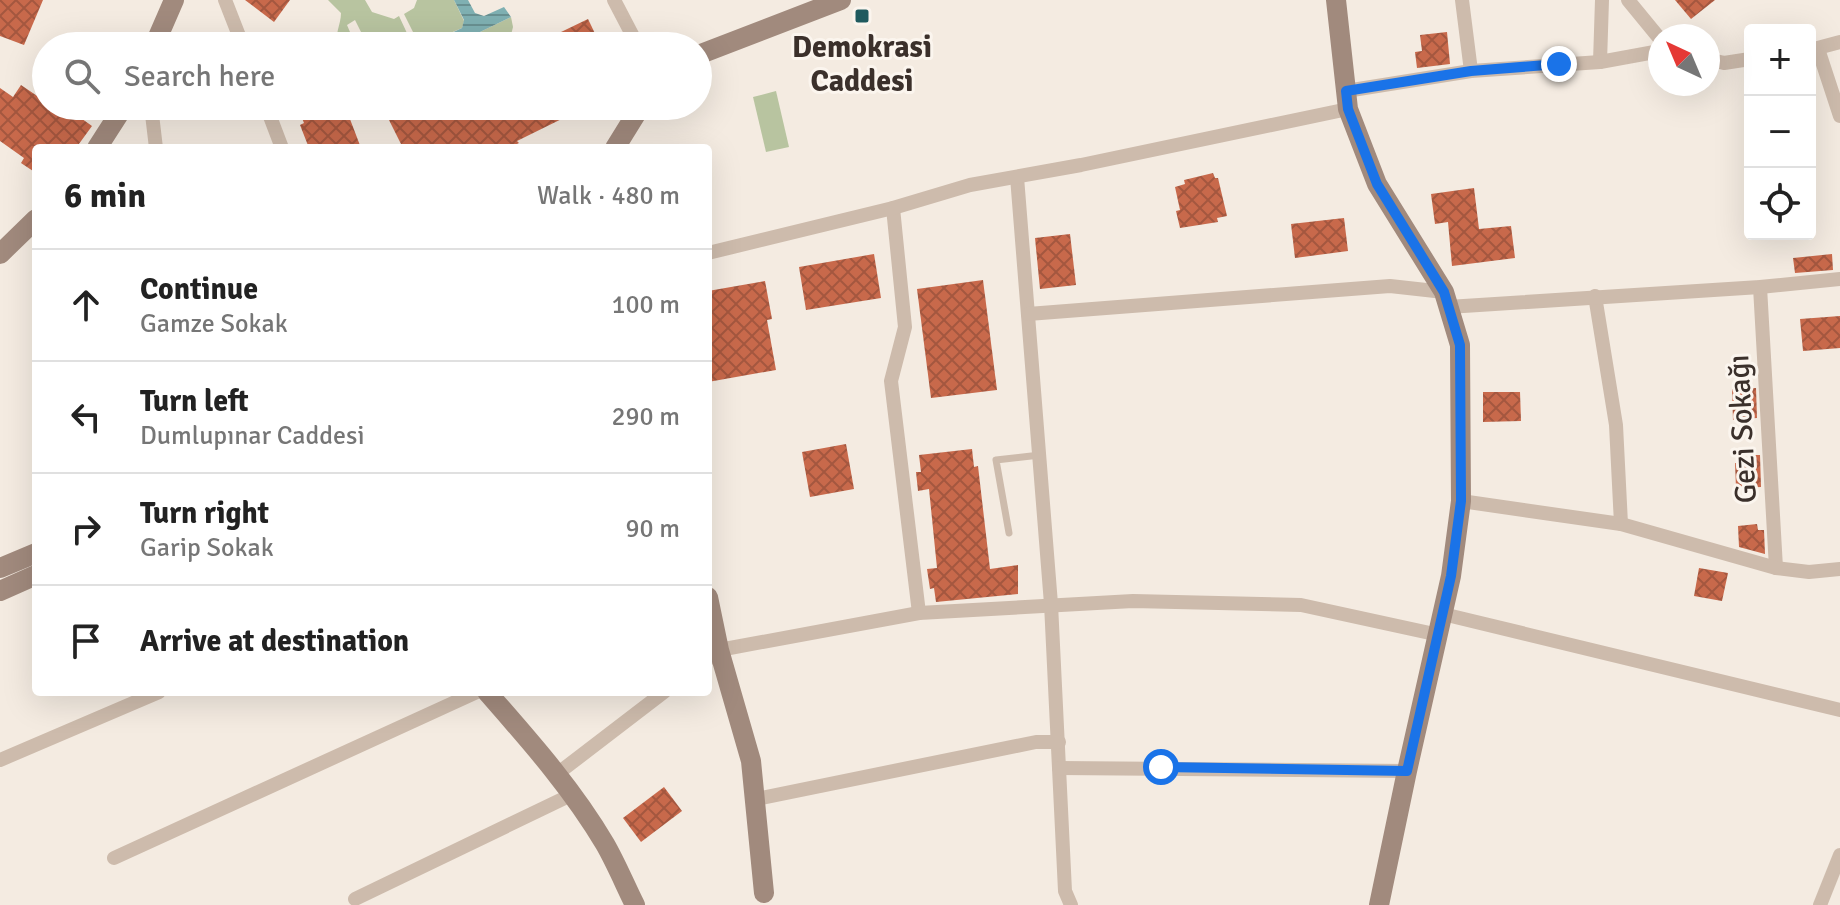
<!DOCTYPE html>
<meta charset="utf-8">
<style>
:root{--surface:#fff;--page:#f2f2f2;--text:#222;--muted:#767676;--line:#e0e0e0}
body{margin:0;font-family:Signika,sans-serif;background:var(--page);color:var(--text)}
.controls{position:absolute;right:24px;top:24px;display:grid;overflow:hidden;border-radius:8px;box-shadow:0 8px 32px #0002}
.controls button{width:72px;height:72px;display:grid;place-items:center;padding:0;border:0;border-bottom:2px solid var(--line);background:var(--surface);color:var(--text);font:40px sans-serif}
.compass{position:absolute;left:1648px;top:24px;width:72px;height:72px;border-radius:50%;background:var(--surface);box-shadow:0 8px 32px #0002;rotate:316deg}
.stop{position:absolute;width:24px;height:24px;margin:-18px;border:6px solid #1a73e8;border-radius:50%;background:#fff}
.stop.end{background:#1a73e8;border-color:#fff;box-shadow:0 2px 8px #0008}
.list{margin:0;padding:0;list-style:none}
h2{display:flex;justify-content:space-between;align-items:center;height:104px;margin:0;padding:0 32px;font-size:34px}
h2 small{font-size:26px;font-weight:400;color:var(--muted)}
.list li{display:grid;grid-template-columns:52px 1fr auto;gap:24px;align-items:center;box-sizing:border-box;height:112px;padding:0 32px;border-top:2px solid var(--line)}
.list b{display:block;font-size:30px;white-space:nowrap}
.list p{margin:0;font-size:26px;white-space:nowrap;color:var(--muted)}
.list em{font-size:26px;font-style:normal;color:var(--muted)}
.icon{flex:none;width:44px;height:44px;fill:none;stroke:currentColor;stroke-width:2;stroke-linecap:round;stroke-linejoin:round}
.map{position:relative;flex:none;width:1840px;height:905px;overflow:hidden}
.search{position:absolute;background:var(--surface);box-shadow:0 8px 32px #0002;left:32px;top:32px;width:680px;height:88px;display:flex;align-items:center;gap:20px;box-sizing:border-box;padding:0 28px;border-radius:44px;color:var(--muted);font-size:30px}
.panel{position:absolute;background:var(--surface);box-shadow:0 8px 32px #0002;left:32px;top:144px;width:680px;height:552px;border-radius:8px}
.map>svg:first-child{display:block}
.green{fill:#b8c4a0}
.water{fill:url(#water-rules)}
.building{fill:url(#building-cross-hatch)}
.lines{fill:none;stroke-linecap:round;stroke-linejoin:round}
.lane{stroke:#cdbbac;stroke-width:7}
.street{stroke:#cdbbac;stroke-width:14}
.secondary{stroke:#a18a7d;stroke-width:20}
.route{stroke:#1a73e8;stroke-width:10}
.poi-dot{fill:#1f5a5e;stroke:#fbf5ee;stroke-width:3}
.labels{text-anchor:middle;stroke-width:6;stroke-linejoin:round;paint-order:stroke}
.poi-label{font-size:30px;font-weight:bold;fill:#3b302b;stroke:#fbf5ee}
.street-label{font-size:30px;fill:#3b302b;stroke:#fbf5ee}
</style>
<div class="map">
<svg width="1840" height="905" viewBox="0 0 1840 905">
<defs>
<pattern id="water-rules" width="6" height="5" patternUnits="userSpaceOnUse" patternTransform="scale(2)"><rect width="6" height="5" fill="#7fb0b2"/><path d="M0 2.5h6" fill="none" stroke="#699091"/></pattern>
<pattern id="building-cross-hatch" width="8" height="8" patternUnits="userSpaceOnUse" patternTransform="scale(2)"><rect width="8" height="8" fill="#c8694b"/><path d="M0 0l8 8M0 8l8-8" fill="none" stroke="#a4573f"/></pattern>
</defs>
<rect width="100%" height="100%" fill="#f4ebe1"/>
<g class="green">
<path d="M328,0H365L372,12L394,19L399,16L413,46H368L355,20L347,25L356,46H338C334,34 341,25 341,13Z"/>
<polygon points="417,0 454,0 464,21 462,28 420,46 404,14 414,8"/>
<polygon points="511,17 513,27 510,39 496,46 451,46"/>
<polygon points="776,91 789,147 766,152 753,97"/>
</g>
<polygon class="water" points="454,0 468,0 475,13 484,16 504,7 511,17 451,46 424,46 462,28 464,20"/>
<g class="building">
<polygon points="0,0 43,0 24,45 0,36"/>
<polygon points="245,0 290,0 274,22"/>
<polygon points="1675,0 1715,0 1691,19"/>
<polygon points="588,19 601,46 532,46"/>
<polygon points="1447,32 1450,64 1417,68 1415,52 1422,51 1420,35"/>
<polygon points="21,85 46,102 46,106 64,106 92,126 76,148 36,148 36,173 21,163 24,158 0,141 0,88 13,97"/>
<polygon points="297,106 345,106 361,148 309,148 300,125 304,123"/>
<polygon points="419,106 588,106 517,141 519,143 509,148 403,148 389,120"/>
<polygon points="1213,173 1215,178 1218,178 1227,216 1217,218 1218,222 1180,228 1176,211 1180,210 1175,187 1185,184 1184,180"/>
<polygon points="1474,188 1479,229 1511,226 1515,258 1452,266 1448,222 1435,224 1431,194"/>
<polygon points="1344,218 1348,251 1295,258 1291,224"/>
<polygon points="1070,234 1076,285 1040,289 1035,238"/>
<polygon points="874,254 881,298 806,310 799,267"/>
<polygon points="1832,254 1833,270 1795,273 1793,258"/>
<polygon points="983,280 997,390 931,398 917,289"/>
<polygon points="765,281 772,319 767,320 776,370 708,382 708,291"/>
<polygon points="1840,316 1840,348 1803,351 1800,319"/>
<polygon points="1756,388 1757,418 1733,420 1732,389"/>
<polygon points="1483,392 1520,392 1521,421 1483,422"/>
<polygon points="846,444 854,489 810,497 802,452"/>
<polygon points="972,449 974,467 978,466 990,569 1018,565 1018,594 936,602 934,588 930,589 927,569 937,568 929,489 918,491 916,472 921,472 919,455"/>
<polygon points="1750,455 1760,455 1761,487 1736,488 1735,463 1750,463"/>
<polygon points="1757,524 1758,530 1764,530 1765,554 1739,547 1738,526"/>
<polygon points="1699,568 1728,573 1722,601 1694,596"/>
<polygon points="664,787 682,811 641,842 623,818"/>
</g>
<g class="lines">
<polyline class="lane" points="1009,533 996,460 1040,455"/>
<g class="street">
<polyline points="225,0 243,46"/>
<polyline points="614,0 638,46"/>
<polyline points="1462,0 1471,71"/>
<polyline points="1628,0 1660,39"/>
<polyline points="1818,49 1840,116"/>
<polyline points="1810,50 1840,42"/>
<polyline points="1708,59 1724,63 1750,59"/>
<polyline points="1600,62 1602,0"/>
<polyline points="1346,91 1471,71 1600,62 1660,51"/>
<polyline points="151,106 156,148"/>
<polyline points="266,106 282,148"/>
<polyline points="1017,177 1051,604 1065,891 1071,905"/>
<polyline points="893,208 905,327 891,381 919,613"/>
<polyline points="708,253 893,208 970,185 1081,165 1348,109"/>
<polyline points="1760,287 1776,568"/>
<polyline points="1595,296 1616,425 1621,524"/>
<polyline points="1448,307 1760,287 1840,279"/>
<polyline points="1028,314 1390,286 1444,292"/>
<polyline points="1461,501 1621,524 1776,568 1809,572 1840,569"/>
<polyline points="1443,614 1840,710"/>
<polyline points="708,659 719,650 919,613 1133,601 1301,605 1439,635"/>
<polyline points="0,760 159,692"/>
<polyline points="1059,768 1407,771"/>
<polyline points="557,774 664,692"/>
<polyline points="756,799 1036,742 1059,742"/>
<polyline points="114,858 477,692"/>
<polyline points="355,899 571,795"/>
<polyline points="1820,905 1840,855"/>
</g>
<g class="secondary">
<polyline points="1336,0 1348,109 1377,184 1444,292 1460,345 1461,501 1451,576 1407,771 1379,905"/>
<polyline points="154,46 174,0"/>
<polyline points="698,55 841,0"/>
<polyline points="97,148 124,106"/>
<polyline points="615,148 641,106"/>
<polyline points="0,254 36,219"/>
<polyline points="0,568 36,553"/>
<polyline points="0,591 36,575"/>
<polyline points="708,597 719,650 751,761 764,893"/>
<path d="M487,692C529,740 572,788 605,844C616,863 625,885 635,905"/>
</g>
</g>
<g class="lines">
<polyline class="route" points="1161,767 1407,771 1451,576 1461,501 1460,345 1444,292 1377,184 1348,109 1346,91 1471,71 1559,64"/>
</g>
<rect class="poi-dot" x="854" y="8" width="16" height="16" rx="4"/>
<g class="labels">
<g class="poi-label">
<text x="862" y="57">Demokrasi<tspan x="862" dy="34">Caddesi</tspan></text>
</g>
<g class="street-label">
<text transform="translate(1742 429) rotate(-93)" y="10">Gezi Sokağı</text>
</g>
</g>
</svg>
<div class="controls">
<button>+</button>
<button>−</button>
<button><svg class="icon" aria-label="locate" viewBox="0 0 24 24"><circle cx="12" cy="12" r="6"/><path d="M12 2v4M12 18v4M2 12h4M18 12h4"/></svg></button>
</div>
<svg class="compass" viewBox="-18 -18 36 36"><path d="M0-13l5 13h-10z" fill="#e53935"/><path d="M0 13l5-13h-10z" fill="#767676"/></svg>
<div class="stop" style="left:1161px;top:767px"></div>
<div class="stop end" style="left:1559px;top:64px"></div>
<div class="search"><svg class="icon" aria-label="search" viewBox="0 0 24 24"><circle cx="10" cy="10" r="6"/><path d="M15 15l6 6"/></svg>Search here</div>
<section class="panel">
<h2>6 min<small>Walk · 480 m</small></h2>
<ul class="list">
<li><svg class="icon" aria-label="ahead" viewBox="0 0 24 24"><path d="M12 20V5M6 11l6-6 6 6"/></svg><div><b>Continue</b><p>Gamze Sokak</p></div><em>100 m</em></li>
<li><svg class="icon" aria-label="left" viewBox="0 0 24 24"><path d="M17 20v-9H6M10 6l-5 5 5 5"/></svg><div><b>Turn left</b><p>Dumlupınar Caddesi</p></div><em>290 m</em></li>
<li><svg class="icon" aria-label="right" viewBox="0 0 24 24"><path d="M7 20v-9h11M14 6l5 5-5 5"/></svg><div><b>Turn right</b><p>Garip Sokak</p></div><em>90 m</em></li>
<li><svg class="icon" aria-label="arrive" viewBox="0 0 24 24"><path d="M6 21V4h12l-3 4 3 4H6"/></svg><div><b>Arrive at destination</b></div></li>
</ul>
</section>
</div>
